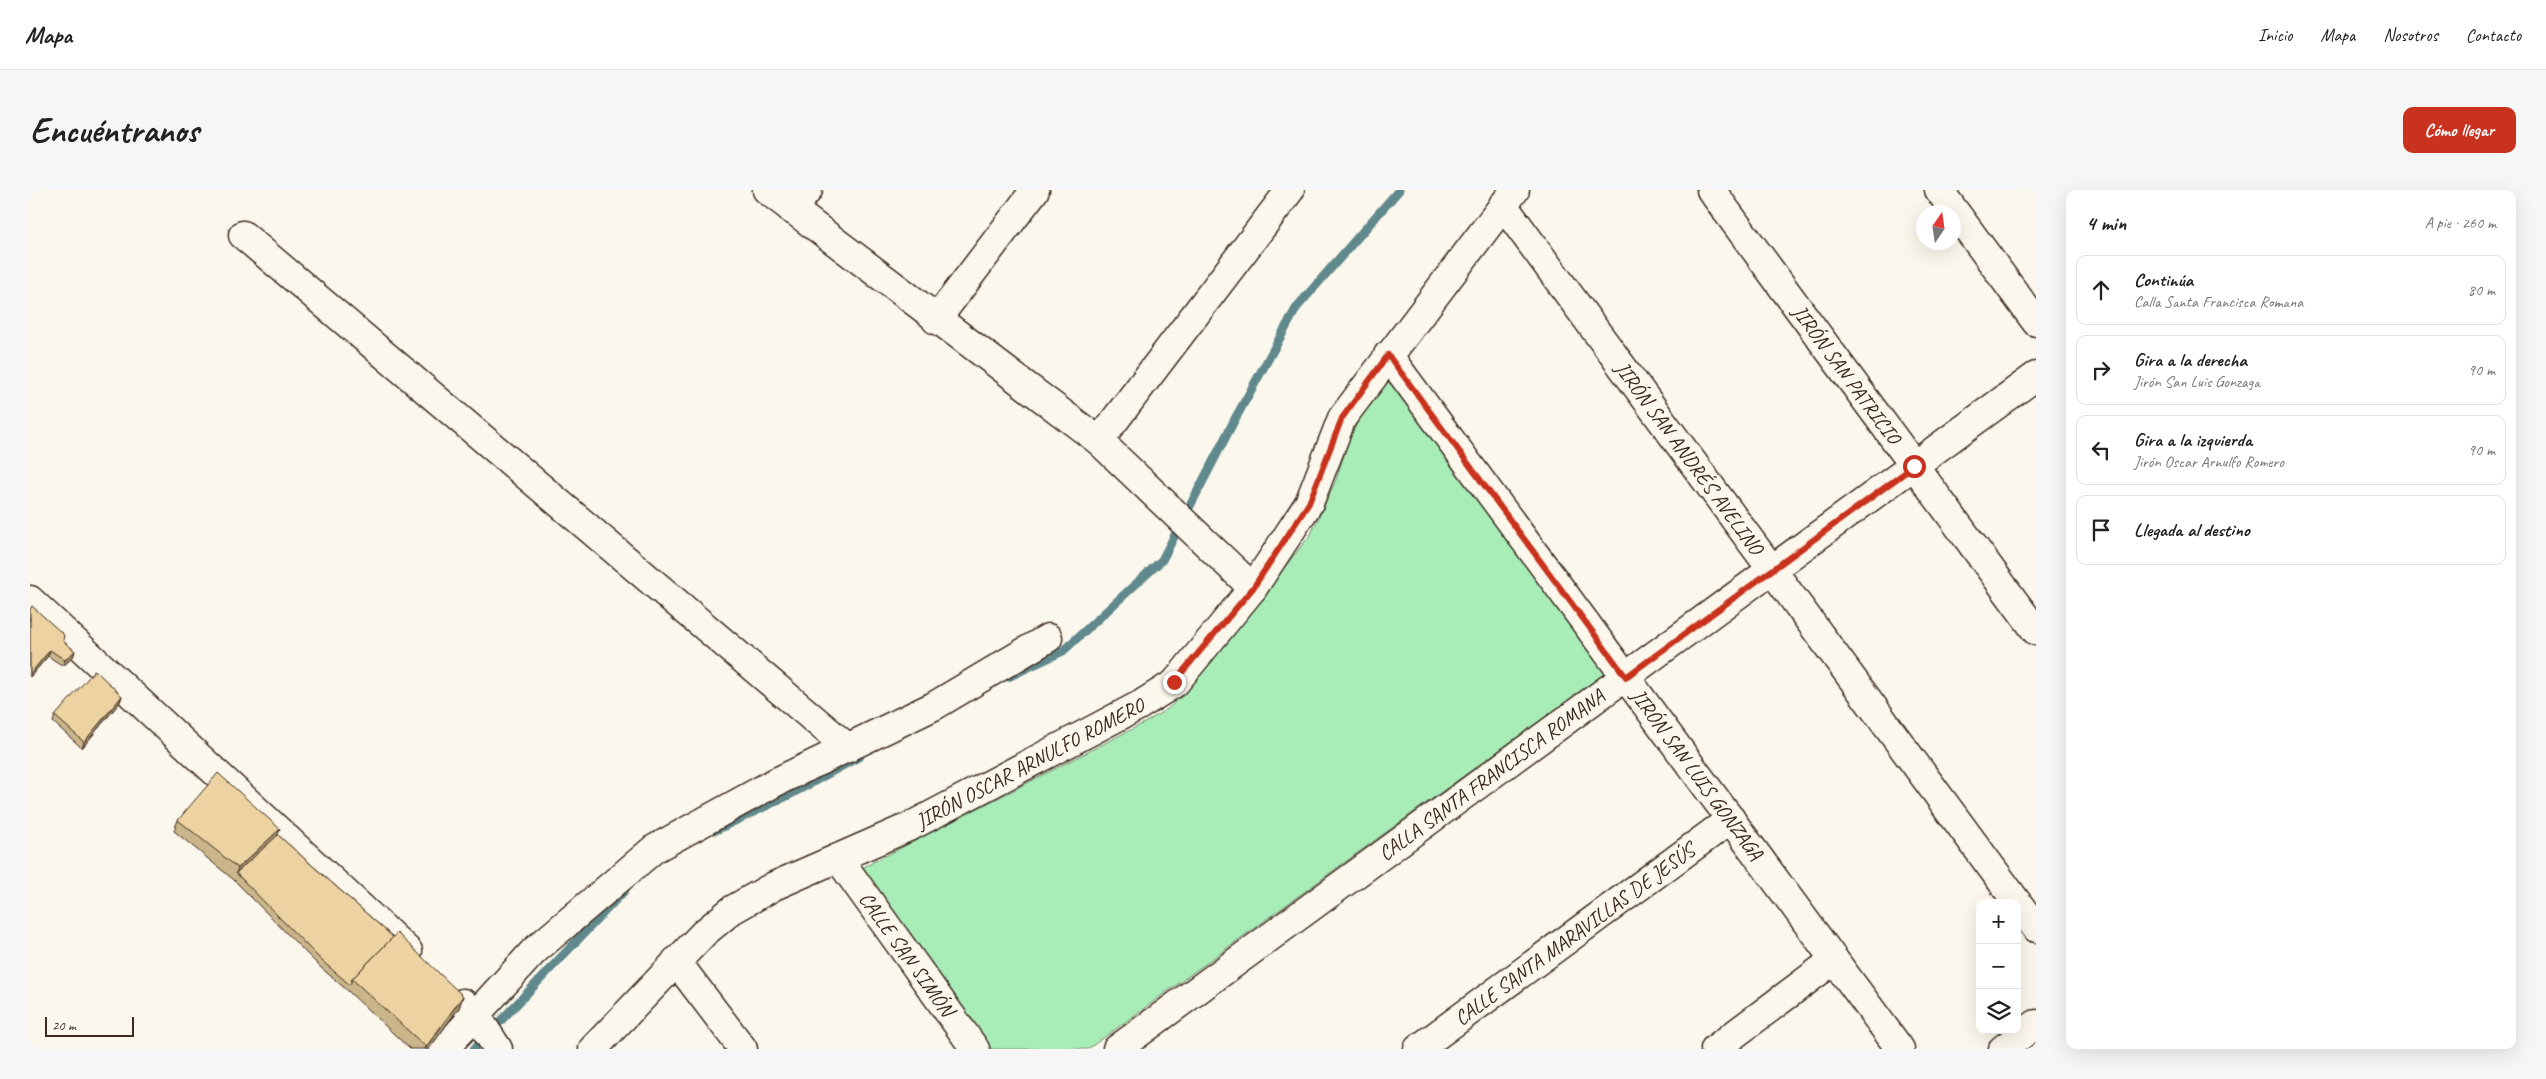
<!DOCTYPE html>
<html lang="es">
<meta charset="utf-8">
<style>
:root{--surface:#fff;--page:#f6f6f6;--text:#222;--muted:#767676;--line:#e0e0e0;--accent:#c8321e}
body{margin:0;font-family:Caveat,sans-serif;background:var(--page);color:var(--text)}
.controls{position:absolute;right:15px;bottom:15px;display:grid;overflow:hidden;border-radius:10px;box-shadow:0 5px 20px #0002}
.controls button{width:45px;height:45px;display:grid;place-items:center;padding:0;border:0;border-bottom:1px solid var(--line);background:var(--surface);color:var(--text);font:25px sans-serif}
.compass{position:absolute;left:1886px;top:15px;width:45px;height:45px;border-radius:50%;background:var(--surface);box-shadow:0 5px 20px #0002;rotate:13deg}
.scale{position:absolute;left:15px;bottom:12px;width:89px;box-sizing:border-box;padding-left:5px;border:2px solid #3b2a1e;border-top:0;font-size:14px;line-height:18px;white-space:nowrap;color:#3b2a1e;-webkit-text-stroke:4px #fbf7ec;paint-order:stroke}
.stop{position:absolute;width:15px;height:15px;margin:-11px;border:4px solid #c8321e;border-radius:50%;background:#fff}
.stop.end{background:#c8321e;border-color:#fff;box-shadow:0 1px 5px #0008}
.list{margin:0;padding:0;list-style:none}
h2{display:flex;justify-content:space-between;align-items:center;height:65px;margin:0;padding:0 20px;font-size:21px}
h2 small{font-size:16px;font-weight:400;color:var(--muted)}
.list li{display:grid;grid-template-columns:32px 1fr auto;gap:15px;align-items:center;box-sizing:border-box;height:70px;margin:0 10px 10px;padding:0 10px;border:1px solid var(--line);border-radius:10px}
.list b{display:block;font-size:19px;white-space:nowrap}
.list p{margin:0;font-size:16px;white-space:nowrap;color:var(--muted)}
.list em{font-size:16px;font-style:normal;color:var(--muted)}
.icon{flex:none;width:28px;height:28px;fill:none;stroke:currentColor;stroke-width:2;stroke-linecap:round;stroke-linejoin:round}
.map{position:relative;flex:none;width:2006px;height:859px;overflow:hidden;border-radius:10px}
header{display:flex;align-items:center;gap:30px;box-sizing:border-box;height:70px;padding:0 25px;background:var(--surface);border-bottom:1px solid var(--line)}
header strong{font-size:24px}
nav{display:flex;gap:28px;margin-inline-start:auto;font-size:18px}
.intro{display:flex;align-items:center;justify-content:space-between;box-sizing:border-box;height:120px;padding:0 30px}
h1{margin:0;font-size:35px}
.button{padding:12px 22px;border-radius:10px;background:var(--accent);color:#fff;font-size:18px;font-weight:700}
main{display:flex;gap:30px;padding:0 30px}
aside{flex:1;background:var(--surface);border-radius:10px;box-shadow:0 5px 20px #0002}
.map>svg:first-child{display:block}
.green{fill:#a8edb8;stroke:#728c6b}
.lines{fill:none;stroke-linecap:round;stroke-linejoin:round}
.stream{stroke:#61898d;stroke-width:9}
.minor-casing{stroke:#3b2a1e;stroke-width:31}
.minor{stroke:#fbf7ec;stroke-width:28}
.wall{fill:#cbb58a;stroke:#3b2a1e}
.shaded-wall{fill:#a59471;stroke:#3b2a1e}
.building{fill:#ecd3a1;stroke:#3b2a1e}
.route{stroke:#c8321e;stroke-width:6}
.labels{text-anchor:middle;stroke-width:5;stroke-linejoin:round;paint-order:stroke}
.street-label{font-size:21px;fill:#3b2a1e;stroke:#fbf7ec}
</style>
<header>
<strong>Mapa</strong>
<nav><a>Inicio</a><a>Mapa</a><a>Nosotros</a><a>Contacto</a></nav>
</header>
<div class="intro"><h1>Encuéntranos</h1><a class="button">Cómo llegar</a></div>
<main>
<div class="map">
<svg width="2006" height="859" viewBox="0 0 2006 859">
<rect width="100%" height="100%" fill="#fbf7ec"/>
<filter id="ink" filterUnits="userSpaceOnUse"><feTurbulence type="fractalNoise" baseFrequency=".02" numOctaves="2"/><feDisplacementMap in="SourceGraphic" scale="10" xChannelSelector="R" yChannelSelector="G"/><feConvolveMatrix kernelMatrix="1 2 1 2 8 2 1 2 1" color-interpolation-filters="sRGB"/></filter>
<g filter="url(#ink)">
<polygon class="green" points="1360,188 1578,481 1058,859 962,859 830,679 1116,532 1139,518 1161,495 1281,344 1306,290 1320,246 1334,221"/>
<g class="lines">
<g class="stream">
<polyline points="978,487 1033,461 1132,370 1205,229 1267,117 1369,0"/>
<polyline points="686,640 759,605 830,566"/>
<polyline points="444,859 595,700"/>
</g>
<defs>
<g id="minor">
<polyline points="737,0 1069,251 1223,398"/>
<path id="s1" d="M1681,0L2006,441"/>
<polyline points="1909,0 2006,132"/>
<path id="s2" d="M1473,15L2006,738"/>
<polyline points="762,20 778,0"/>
<polyline points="213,45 818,558"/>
<polyline points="906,130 1005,0"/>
<path id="s3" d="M1358,165L1870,859"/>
<polyline points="1069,251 1260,0"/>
<polyline points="0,410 378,761"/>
<path id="s4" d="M808,668L945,859"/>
<polyline points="646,771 713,859"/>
<polyline points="433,813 446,825 468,859"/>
<polyline points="414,859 504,761 624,659 744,593 904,516 1018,448"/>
<path id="s5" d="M563,859L674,743L702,720L744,696L881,636L1110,515L1145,493L1223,398L1279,313L1312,228L1485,0"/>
<path id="s6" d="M1087,859L2006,186"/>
<path id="s7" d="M1388,859L1701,629"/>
<polyline points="1685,859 1804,770"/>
<polyline points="1973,859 2006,834"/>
</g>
</defs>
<use href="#minor" class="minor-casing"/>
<use href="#minor" class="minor"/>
</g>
<g class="wall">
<polygon points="0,419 33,451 45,461 43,467 33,476 18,466 0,487"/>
<polygon points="92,506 90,512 52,558 23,532 25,526"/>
<polygon points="148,630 248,645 363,747 433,806 429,818 399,859 380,859 318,801 289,776 204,690 144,641"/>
</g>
<g class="shaded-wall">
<polygon points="20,460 18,466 0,487 0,484"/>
<polygon points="45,461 43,467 33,476 35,470"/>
<polygon points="92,506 90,512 52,558 54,552"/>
<polygon points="250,639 246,651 206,683 208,678"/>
<polygon points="433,806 429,818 399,859 395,859"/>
</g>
<g class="building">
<polygon points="2,416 34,445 33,451 45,461 35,470 20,460 0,484 0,419"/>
<polygon points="65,480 92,506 54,552 25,526"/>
<polygon points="188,583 250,639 208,678 148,630"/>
<polygon points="248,645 363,747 322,789 320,795 291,770 206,683"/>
<polygon points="367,743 433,806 396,857 322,789"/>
</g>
</g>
<g class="lines" filter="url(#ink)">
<polyline class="route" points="1144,492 1223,398 1279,313 1312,228 1358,165 1596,487 1884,276"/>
</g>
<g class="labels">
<g class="street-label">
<text dy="7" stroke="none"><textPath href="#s1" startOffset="229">JIRÓN SAN PATRICIO</textPath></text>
<text dy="7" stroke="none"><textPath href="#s2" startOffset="314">JIRÓN SAN ANDRÉS AVELINO</textPath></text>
<text dy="7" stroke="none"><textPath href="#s5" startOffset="529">JIRÓN OSCAR ARNULFO ROMERO</textPath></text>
<text dy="7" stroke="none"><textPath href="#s3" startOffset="521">JIRÓN SAN LUIS GONZAGA</textPath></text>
<text dy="7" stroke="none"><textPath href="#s6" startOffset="464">CALLA SANTA FRANCISCA ROMANA</textPath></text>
<text dy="7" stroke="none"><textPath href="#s7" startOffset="194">CALLE SANTA MARAVILLAS DE JESÚS</textPath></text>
<text dy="7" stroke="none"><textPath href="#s4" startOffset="118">CALLE SAN SIMÓN</textPath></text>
</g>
</g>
</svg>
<div class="controls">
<button>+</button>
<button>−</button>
<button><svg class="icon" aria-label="layers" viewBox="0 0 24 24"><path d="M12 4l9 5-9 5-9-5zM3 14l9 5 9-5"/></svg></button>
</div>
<svg class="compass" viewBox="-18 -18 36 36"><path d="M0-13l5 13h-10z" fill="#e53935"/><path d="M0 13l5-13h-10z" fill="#767676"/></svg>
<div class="scale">20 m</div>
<div class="stop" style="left:1884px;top:276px"></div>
<div class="stop end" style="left:1144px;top:492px"></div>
</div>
<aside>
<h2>4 min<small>A pie · 260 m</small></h2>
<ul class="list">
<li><svg class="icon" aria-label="ahead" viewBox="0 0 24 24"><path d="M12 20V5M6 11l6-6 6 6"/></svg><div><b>Continúa</b><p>Calla Santa Francisca Romana</p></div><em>80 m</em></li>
<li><svg class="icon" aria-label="right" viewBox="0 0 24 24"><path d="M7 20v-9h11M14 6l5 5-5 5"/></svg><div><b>Gira a la derecha</b><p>Jirón San Luis Gonzaga</p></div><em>90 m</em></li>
<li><svg class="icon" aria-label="left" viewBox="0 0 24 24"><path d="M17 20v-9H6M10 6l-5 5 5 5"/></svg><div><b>Gira a la izquierda</b><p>Jirón Oscar Arnulfo Romero</p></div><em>90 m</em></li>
<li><svg class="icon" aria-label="arrive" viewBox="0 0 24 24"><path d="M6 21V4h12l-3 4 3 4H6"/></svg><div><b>Llegada al destino</b></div></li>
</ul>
</aside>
</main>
